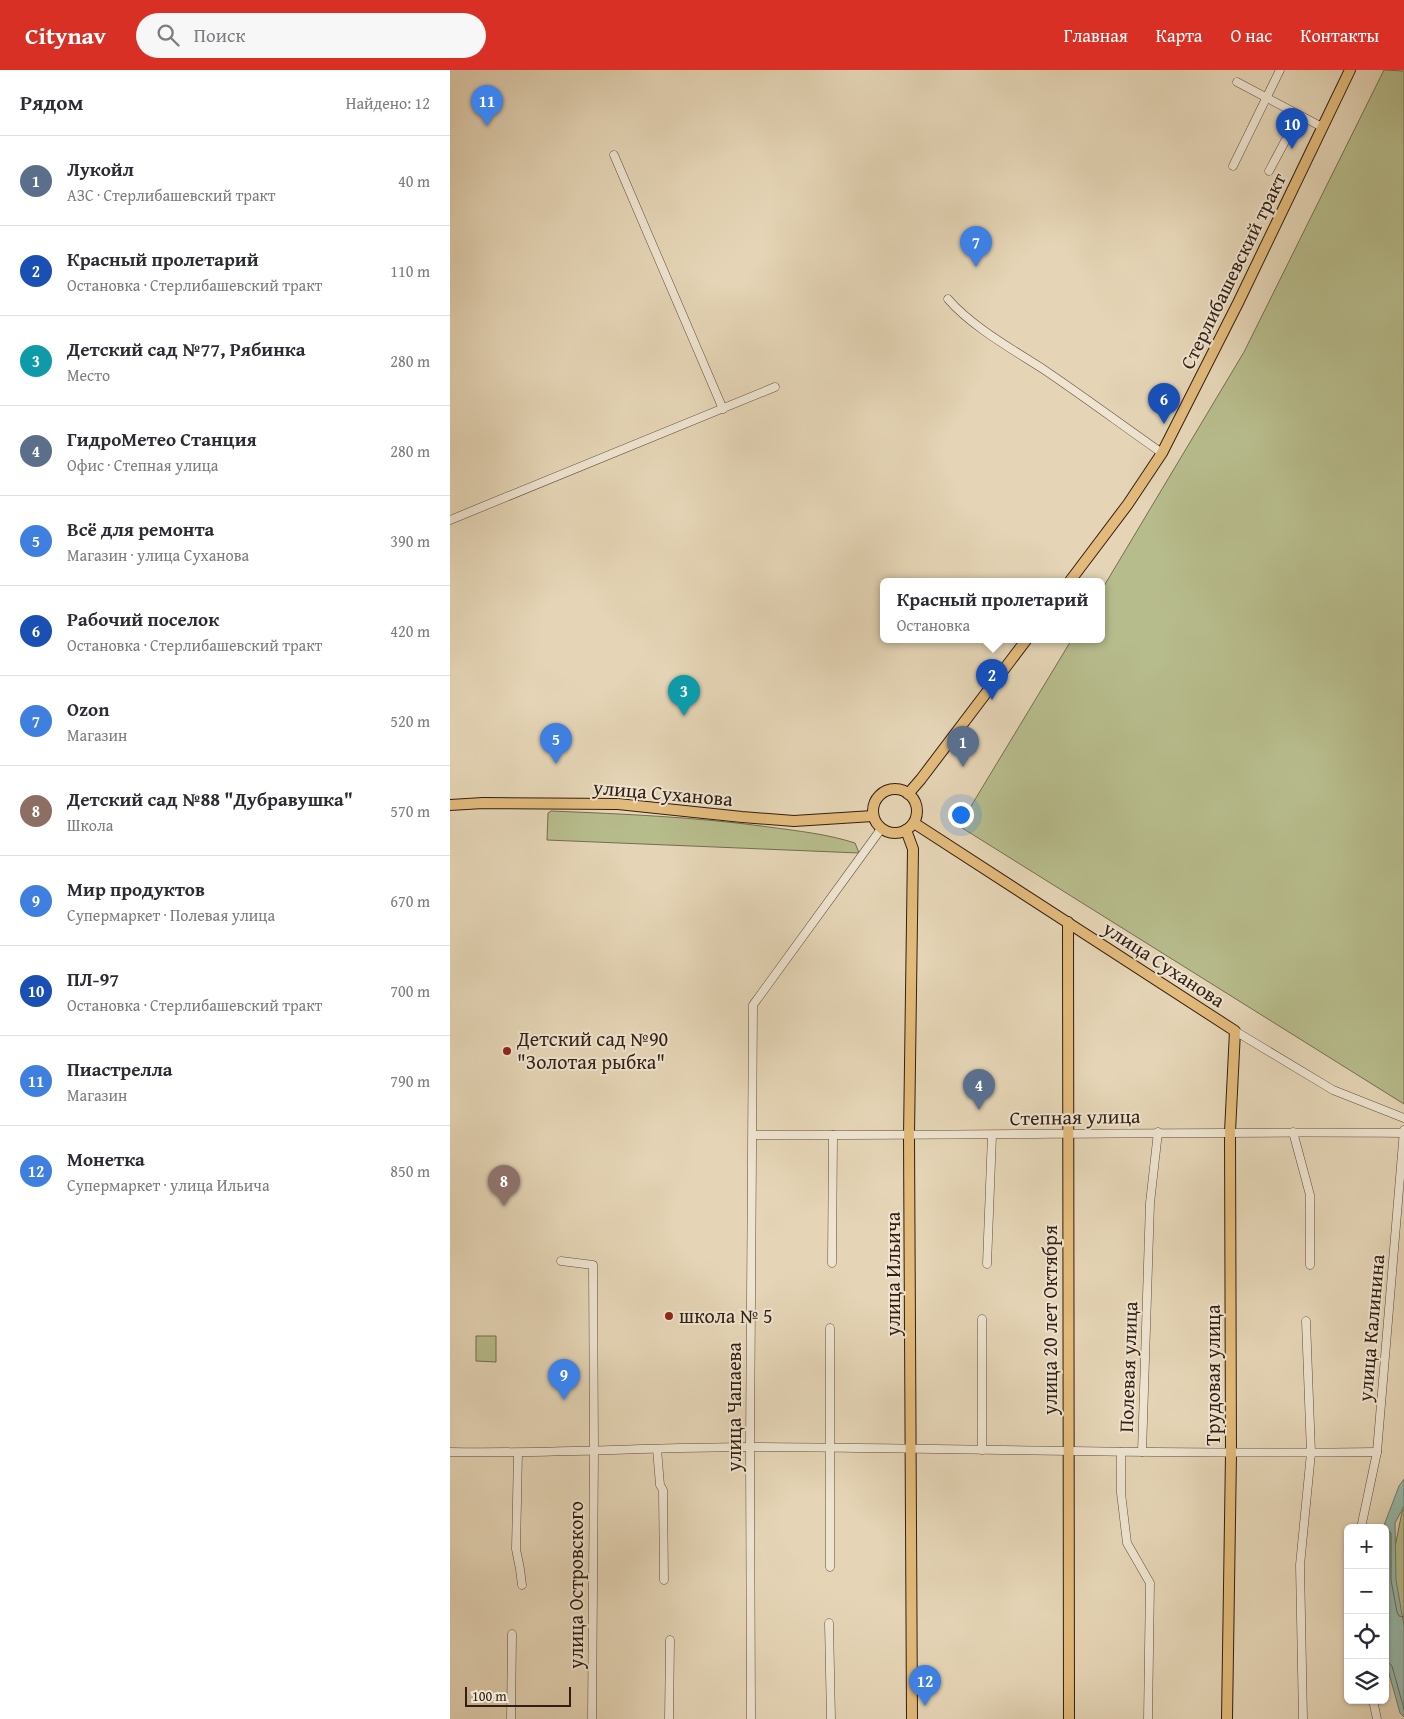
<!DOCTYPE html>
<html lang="ru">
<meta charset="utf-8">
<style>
:root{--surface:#fff;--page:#f7f7f7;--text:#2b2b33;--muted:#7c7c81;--line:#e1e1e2;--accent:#d93025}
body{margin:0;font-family:"Gentium Book Plus",serif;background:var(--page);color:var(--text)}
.controls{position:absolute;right:15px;bottom:15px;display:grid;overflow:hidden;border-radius:8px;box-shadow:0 1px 4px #0004}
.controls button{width:45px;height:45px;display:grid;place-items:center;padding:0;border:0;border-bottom:1px solid var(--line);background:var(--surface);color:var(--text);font:25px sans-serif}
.scale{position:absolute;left:15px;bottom:12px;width:106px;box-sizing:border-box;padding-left:5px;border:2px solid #321e12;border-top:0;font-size:14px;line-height:18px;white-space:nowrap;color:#321e12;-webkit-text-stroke:4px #eee4d0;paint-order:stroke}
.you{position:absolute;left:510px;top:744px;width:18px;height:18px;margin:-12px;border:4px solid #fff;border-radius:50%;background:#1a73e8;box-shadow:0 0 0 8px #1a73e833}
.badge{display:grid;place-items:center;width:32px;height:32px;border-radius:50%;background:var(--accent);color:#fff;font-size:16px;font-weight:700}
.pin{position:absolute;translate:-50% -41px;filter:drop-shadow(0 1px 2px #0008)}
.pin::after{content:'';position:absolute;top:26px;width:18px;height:15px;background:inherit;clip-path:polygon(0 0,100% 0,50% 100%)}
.popup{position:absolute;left:430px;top:508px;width:225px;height:65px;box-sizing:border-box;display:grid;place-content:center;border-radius:8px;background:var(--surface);filter:drop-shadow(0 1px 4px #0005);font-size:16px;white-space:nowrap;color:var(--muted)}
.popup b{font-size:19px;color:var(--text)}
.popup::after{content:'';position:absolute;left:50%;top:100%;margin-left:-10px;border:10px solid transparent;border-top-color:var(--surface)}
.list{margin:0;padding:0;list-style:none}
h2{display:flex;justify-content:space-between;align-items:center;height:65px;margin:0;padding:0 20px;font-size:21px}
h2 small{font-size:16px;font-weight:400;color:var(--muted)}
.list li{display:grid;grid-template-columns:32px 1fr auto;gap:15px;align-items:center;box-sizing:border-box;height:90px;padding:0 20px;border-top:1px solid var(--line)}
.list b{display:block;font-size:19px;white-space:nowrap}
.list p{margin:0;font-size:16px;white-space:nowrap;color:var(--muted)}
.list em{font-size:16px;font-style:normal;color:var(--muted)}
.icon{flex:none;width:28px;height:28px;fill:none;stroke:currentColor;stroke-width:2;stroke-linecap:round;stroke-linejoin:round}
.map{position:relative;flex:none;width:954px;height:1649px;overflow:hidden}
header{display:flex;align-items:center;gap:30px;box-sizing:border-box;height:70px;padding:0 25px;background:var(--accent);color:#fff}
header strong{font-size:24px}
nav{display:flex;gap:28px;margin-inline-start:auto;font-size:18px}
.search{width:350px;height:45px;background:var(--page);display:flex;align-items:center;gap:12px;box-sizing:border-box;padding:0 18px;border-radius:28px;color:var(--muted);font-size:19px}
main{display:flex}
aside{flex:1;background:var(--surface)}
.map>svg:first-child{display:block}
.green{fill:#b7bc8c;stroke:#746d4f}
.water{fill:#96b9ab;stroke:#6e7b6e}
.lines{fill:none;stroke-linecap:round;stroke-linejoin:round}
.shore{stroke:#646c5e;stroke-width:1}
.minor-casing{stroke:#5f4c3b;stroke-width:9}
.major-casing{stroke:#321e12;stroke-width:12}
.minor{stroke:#eee4d0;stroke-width:8}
.major{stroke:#e2ba7b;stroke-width:10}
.poi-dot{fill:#8f2418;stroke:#eee4d0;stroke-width:2}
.labels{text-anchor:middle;stroke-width:4;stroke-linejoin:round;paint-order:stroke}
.street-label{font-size:20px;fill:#321e12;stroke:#eee4d0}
.poi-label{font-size:20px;fill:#321e12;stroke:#eee4d0;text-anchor:start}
</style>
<header>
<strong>Citynav</strong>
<div class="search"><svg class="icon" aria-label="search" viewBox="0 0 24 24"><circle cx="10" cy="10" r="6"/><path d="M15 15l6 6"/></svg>Поиск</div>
<nav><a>Главная</a><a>Карта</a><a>О нас</a><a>Контакты</a></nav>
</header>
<main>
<aside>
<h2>Рядом<small>Найдено: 12</small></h2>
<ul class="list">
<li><span class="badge" style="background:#5c6f8a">1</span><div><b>Лукойл</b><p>АЗС · Стерлибашевский тракт</p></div><em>40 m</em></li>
<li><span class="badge" style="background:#1a4fb4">2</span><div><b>Красный пролетарий</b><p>Остановка · Стерлибашевский тракт</p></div><em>110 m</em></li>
<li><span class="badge" style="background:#0f9aa8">3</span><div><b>Детский сад №77, Рябинка</b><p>Место</p></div><em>280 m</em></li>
<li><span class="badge" style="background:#5c6f8a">4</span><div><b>ГидроМетео Станция</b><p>Офис · Степная улица</p></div><em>280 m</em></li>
<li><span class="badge" style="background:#3f7fe0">5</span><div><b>Всё для ремонта</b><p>Магазин · улица Суханова</p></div><em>390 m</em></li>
<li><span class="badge" style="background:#1a4fb4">6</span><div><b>Рабочий поселок</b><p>Остановка · Стерлибашевский тракт</p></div><em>420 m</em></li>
<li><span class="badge" style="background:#3f7fe0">7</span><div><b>Ozon</b><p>Магазин</p></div><em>520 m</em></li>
<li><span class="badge" style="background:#8d6e63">8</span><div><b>Детский сад №88 &quot;Дубравушка&quot;</b><p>Школа</p></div><em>570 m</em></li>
<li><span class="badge" style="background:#3f7fe0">9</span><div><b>Мир продуктов</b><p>Супермаркет · Полевая улица</p></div><em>670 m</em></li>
<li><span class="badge" style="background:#1a4fb4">10</span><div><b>ПЛ-97</b><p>Остановка · Стерлибашевский тракт</p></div><em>700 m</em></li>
<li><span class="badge" style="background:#3f7fe0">11</span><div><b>Пиастрелла</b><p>Магазин</p></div><em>790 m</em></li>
<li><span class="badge" style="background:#3f7fe0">12</span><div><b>Монетка</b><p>Супермаркет · улица Ильича</p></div><em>850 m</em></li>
</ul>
</aside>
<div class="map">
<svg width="954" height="1649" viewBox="0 0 954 1649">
<rect width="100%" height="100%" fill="#e5d5b6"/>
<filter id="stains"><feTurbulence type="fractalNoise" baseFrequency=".004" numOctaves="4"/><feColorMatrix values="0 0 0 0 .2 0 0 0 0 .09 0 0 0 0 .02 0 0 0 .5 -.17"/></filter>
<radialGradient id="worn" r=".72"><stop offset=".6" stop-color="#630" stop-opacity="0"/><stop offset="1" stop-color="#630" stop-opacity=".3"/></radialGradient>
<g class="green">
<polygon points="934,0 954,1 954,1034 509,756 622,569 651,569 651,521 794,282"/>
<path d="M101,741C174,744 246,747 319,757C348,761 377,764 405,773L409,783L97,770L98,743Z"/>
<polygon points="26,1266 46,1266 46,1292 26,1291"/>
<polygon points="954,1432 954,1579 939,1507"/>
</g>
<polygon class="water" points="954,1409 954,1436 945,1453 946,1510 954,1556 954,1647 950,1643 935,1589 935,1458 933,1458 949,1416"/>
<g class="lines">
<g class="shore">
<polyline points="935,1462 938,1461 941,1463 941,1510 947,1542 949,1546 954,1547"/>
<polyline points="935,1592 939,1593 942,1596 954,1639"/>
</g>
<defs>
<g id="minor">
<polyline points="787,12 872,57"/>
<polyline points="164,85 273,339"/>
<polyline points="783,96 830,0"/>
<polyline points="819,101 849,45"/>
<path d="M498,229C521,256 562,279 593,299C633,326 672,355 712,383"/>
<polyline points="0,450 325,317"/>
<polyline points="785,961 883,1020 954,1048"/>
<polyline points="843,1062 860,1125 860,1195"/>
<path d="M303,1065C520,1066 736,1061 953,1063"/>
<polyline points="111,1191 143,1195 144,1380 142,1649"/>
<polyline points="382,1193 383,1065"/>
<polyline points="537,1194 542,1065"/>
<polyline points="380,1258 380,1497"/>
<polyline points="207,1379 210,1415 213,1420 214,1510"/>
<polyline points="532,1380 532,1249"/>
<path d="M0,1382C101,1384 202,1377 303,1377C511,1378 719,1385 927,1382"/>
<polyline points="671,1382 671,1423 677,1473 700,1513 698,1649"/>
<polyline points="692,1382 700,1133 708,1062"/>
<polyline points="68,1383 66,1479 70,1499 72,1515"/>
<polyline points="911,1458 927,1382 954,1060"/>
<polyline points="379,1553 381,1649"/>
<polyline points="923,1630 927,1649"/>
<polyline points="61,1649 62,1564"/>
<polyline points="219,1649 220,1570"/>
<polyline points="301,1649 300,1377 303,935 431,759"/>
<polyline points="853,1649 850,1495 861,1383 856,1251"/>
</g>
<g id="major">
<polyline points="620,511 678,434 712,383 788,233 900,0"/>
<circle cx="445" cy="741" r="22"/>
<polyline points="458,724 471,709 577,569"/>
<polyline points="0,735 33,733 168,734 292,747 344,751 423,746"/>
<polyline points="464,753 785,961 780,1062 781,1384 777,1649"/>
<polyline points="456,760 463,779 459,1066 462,1649"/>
<path d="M618,852C620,1117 617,1383 619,1649"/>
</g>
</defs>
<use href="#minor" class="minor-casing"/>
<use href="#major" class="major-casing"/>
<use href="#minor" class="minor"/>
<use href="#major" class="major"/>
</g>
<g class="poi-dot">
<circle cx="57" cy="981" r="5"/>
<circle cx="219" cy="1246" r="5"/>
</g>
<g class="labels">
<g class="street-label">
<text transform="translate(783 201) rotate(-64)" y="7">Стерлибашевский тракт</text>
<text transform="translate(213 723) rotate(5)" y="7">улица Суханова</text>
<text transform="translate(714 894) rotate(33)" y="7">улица Суханова</text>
<text transform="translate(625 1047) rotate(-1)" y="7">Степная улица</text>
<text transform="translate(443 1204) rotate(-90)" y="7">улица Ильича</text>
<text transform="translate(600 1250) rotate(-90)" y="7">улица 20 лет Октября</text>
<text transform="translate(921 1258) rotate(-85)" y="7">улица Калинина</text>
<text transform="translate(678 1297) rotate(-88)" y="7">Полевая улица</text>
<text transform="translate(763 1305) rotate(-90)" y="7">Трудовая улица</text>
<text transform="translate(284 1337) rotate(-90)" y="7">улица Чапаева</text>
<text transform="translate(126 1515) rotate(-90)" y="7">улица Островского</text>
</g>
<g class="poi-label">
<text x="67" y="976">Детский сад №90<tspan x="67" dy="23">"Золотая рыбка"</tspan></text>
<text x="229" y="1253">школа № 5</text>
</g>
</g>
<rect width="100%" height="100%" filter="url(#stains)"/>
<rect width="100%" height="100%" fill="url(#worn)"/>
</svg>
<div class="controls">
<button>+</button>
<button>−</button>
<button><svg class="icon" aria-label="locate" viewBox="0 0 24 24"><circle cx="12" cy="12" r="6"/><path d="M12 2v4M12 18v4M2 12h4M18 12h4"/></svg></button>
<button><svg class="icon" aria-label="layers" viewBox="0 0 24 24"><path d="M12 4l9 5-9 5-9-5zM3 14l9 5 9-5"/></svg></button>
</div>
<div class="scale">100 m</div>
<div class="you"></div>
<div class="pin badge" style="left:513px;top:697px;background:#5c6f8a">1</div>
<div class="pin badge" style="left:542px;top:630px;background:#1a4fb4">2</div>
<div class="popup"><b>Красный пролетарий</b>Остановка</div>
<div class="pin badge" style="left:234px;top:646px;background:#0f9aa8">3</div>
<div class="pin badge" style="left:529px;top:1040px;background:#5c6f8a">4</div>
<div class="pin badge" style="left:106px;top:694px;background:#3f7fe0">5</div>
<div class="pin badge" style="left:714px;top:354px;background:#1a4fb4">6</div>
<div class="pin badge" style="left:526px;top:197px;background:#3f7fe0">7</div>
<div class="pin badge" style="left:54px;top:1136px;background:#8d6e63">8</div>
<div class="pin badge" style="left:114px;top:1330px;background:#3f7fe0">9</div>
<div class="pin badge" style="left:842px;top:79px;background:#1a4fb4">10</div>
<div class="pin badge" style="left:37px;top:56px;background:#3f7fe0">11</div>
<div class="pin badge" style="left:475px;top:1636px;background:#3f7fe0">12</div>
</div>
</main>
